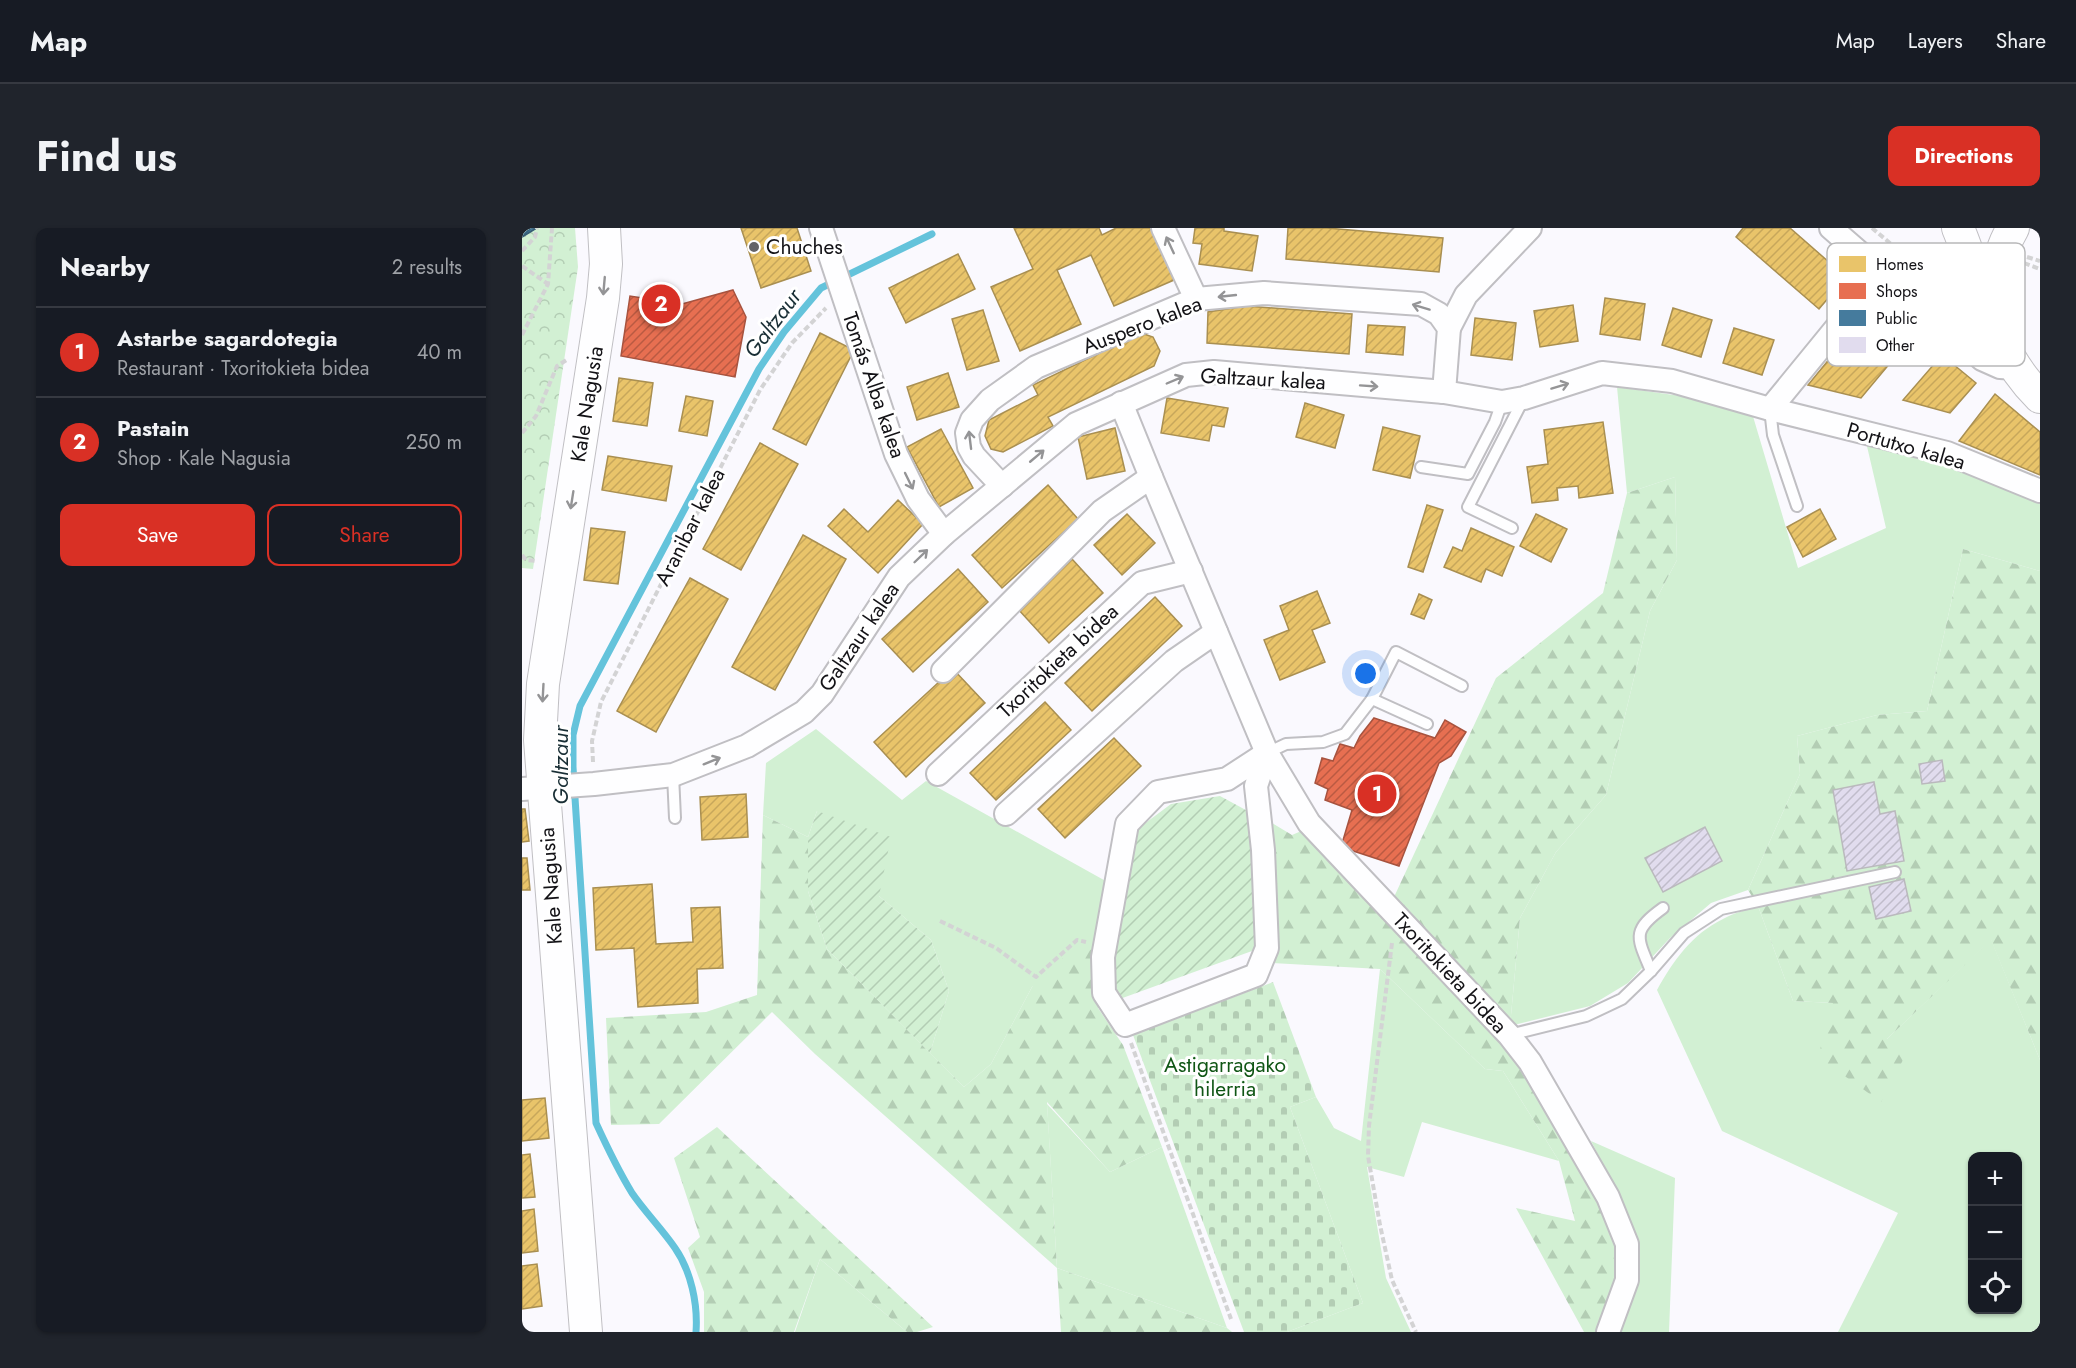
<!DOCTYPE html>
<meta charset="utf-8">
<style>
:root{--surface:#171b24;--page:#20242c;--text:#f1f3f6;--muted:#9ea1a6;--line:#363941;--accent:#d93025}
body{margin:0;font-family:Jost,sans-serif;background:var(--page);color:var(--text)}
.controls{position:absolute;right:18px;bottom:18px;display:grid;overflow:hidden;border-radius:12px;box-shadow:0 2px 4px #0004}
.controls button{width:54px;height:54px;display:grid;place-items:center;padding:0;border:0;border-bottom:2px solid var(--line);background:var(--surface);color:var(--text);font:30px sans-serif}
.you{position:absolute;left:844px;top:446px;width:21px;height:21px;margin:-15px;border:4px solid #fff;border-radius:50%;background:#1a73e8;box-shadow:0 0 0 9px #1a73e833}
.badge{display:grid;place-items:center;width:39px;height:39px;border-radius:50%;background:var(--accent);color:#fff;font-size:20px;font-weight:700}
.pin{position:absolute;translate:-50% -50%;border:3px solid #fff;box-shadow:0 2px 6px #0006}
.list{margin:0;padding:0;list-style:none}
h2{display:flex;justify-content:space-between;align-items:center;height:78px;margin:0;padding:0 24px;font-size:26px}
h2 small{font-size:20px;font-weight:400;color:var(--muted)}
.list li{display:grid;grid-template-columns:39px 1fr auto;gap:18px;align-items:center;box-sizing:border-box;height:90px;padding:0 24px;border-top:2px solid var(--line)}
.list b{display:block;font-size:22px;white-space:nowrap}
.list p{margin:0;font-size:20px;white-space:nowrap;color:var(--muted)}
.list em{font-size:20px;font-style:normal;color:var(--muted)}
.actions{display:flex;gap:12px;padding:18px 24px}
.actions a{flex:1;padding:14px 0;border:2px solid var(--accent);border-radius:12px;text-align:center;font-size:21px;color:var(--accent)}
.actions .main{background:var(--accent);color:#fff}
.icon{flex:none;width:33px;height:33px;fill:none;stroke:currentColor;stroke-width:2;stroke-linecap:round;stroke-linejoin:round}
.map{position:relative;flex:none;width:1518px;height:1104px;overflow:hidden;border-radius:12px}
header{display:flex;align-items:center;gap:36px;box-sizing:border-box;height:84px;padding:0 30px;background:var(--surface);border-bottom:2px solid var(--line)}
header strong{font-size:28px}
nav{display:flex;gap:33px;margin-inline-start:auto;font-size:21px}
.intro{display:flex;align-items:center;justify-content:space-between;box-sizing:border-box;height:144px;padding:0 36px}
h1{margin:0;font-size:42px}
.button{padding:15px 27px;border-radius:12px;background:var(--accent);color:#fff;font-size:21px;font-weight:700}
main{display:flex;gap:36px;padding:0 36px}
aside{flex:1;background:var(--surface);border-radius:12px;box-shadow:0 2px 4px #0004}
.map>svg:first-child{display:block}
.grass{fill:#d2f0d3;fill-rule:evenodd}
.forest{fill:url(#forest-firs)}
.cemetery{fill:url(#cemetery-stones)}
.park{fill:url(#park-crowns)}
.garden{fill:url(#garden-furrows)}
.homes{fill:url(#homes-hatch);stroke:#a98f51;stroke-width:1.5}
.shops{fill:url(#shops-hatch);stroke:#a7533f;stroke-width:1.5}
.public{fill:url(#public-hatch);stroke:#365c74;stroke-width:1.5}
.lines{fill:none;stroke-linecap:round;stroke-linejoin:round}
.stream{stroke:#64c3db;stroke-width:7}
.building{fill:url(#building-hatch);stroke:#bab9bd;stroke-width:1.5}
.lane-casing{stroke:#c0bfc3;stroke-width:14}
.street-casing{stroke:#c0bfc3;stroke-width:26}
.secondary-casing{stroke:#c0bfc3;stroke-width:34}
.path{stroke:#d3d3d4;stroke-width:4;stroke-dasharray:6 3;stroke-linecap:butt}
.lane{stroke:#fefeff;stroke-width:10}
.street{stroke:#fefeff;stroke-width:22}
.secondary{stroke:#fefeff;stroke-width:32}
.oneway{stroke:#949496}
.poi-dot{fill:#646367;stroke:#fff;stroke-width:2}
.labels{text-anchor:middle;stroke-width:6;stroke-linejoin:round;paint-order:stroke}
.poi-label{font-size:21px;fill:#131216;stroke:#fff;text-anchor:start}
.street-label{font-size:21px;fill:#131216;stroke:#fff}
.park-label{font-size:21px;fill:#105615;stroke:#fff}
.water-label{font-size:22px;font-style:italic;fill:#192e35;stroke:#fff}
.key{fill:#fff;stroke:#b8b8b9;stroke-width:1.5}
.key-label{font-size:16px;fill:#131216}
</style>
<header>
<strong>Map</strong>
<nav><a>Map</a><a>Layers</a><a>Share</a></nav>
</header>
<div class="intro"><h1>Find us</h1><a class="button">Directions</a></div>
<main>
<aside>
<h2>Nearby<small>2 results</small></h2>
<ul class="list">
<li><span class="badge">1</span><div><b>Astarbe sagardotegia</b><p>Restaurant · Txoritokieta bidea</p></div><em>40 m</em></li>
<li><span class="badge">2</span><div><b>Pastain</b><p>Shop · Kale Nagusia</p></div><em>250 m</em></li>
</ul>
<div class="actions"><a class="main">Save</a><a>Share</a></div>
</aside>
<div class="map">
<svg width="1518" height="1104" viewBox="0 0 1518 1104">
<defs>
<pattern id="forest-firs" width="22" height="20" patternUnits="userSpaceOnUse" patternTransform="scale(1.5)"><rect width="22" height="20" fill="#d2f0d3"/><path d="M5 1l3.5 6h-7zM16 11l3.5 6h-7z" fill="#b3cdb4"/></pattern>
<pattern id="cemetery-stones" width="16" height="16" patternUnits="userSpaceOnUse" patternTransform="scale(1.5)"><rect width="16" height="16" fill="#d2f0d3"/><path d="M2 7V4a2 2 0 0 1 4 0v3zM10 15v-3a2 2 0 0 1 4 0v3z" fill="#b3cdb4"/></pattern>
<pattern id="park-crowns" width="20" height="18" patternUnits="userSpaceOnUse" patternTransform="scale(1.5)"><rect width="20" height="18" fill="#d2f0d3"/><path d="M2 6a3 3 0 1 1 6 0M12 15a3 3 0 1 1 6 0" fill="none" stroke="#b3cdb4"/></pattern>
<pattern id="garden-furrows" width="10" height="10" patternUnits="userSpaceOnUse" patternTransform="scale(1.5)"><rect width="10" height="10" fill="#d2f0d3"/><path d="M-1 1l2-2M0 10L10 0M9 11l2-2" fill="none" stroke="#b3cdb4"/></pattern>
<pattern id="homes-hatch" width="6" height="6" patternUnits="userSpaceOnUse" patternTransform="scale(1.5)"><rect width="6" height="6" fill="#e9c46a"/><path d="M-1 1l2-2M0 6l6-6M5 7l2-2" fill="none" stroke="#c7a75b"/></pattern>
<pattern id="shops-hatch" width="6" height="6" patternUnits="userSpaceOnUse" patternTransform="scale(1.5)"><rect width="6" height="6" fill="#e76f51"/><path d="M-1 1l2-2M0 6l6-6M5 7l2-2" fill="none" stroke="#ba5a42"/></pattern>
<pattern id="public-hatch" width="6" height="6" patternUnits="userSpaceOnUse" patternTransform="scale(1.5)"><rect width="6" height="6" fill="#457b9d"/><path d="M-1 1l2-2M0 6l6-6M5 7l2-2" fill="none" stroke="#38637f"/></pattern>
<pattern id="building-hatch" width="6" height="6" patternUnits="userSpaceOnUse" patternTransform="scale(1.5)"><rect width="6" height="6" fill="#e1dcee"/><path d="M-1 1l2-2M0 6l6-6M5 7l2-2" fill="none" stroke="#c0bccb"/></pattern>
</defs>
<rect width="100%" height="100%" fill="#faf9fe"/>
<g class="grass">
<polygon points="1095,159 1173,170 1230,185 1276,340 1364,300 1344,214 1457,242 1518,270 1518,343 1441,321 1405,483 1355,487 1275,508 1278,546 1226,662 1189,675 1148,710 1106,755 1068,778 988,798 998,690 1034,624 1084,567 1128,383 1155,332 1153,249 1105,265"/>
<polygon points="294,501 380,572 404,553 589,656 575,723 510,759 469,836 442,859 408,825 427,763 409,712 357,668 295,583 286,609 241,587 244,535"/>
<path d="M1236,678L1271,773L1312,775L1365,811L1469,711L1518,832V1104H1316L1376,985L1200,903L1135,762C1151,733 1170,706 1201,691C1211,685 1225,682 1236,678ZM1450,928H1496V1082H1450Z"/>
<polygon points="858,741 963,841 981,843 1037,933 900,894 882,949 845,939 864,1050 889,1104 765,1104 841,1075 768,879 794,869 812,900 839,913"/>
<polygon points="525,876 588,944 640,919 705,1100 535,1040"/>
<polygon points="1069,913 1153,950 1147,1104 1096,1104 1114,1009 1102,976"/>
<polygon points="298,1031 385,1104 273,1104"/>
</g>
<g class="forest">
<polygon points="1153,249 1155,332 1128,383 1084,567 1034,624 998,690 988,798 872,669 974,450 1081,365 1105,265"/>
<polygon points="1441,321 1518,343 1518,832 1469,712 1365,811 1382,830 1359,874 1296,829 1311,775 1271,773 1236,678 1226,662 1278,546 1275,508 1355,487 1405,483"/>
<polygon points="241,587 286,609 286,663 305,721 442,859 469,836 510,759 555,717 575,723 576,780 601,817 640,919 588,944 525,874 535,1040 705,1100 710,1104 539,1104 535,1040 293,826 250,784 137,896 89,897 84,790 184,784 235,767"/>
<polygon points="750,595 770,607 784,601 983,814 1079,969 1098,1017 1098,1052 1084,1090 1074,1104 1062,1104 994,980 1053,993 1037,933 981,843 963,841 858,741 750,735 754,676"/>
<polygon points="195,899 411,1099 395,1104 385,1104 298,1031 272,1104 182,1104 182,1064 166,1020 178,1009 152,930"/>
</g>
<polygon class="cemetery" points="751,754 794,869 768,879 841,1075 765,1104 722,1104 611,807"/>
<polygon class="park" points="0,0 53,0 56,39 11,341 0,340"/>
<g class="garden">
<polygon points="698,568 733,587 741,719 595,772 588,750 614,602 649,576"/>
<polygon points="295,583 369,609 357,668 409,712 427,763 408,825 305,721 286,663 286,609"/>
</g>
<g class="homes">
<polygon points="219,0 275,0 289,43 239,60"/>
<polygon points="492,0 577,0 580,7 594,0 629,0 652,52 592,78 569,27 535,42 559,96 498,123 469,59 511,41"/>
<polygon points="673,0 702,0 702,3 736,8 730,43 677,36 680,16 671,15"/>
<polygon points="766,0 805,0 921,10 917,44 764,31"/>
<polygon points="1221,0 1268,0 1324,49 1297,81 1214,9"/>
<polygon points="436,26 453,61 384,95 367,60"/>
<polygon points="1358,69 1394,104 1339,170 1286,157"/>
<polygon points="1083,70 1123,76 1118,112 1078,106"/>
<polygon points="1051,77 1056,113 1018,119 1012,83"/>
<polygon points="724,78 830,86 827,126 685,115 686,84"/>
<polygon points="1151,80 1190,92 1179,129 1140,117"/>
<polygon points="461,82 477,133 445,142 430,91"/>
<polygon points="953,90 994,95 990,132 949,127"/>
<polygon points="846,97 883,99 881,127 844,124"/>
<polygon points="1212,100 1252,112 1240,147 1201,135"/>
<polygon points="298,105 332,122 284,217 251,201"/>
<polygon points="619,105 631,109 638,123 632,138 526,189 531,198 481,224 469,221 463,208 467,192 516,167 511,157"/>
<polygon points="1420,127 1454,155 1428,185 1381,172"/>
<polygon points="426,145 437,179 395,192 385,159"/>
<polygon points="97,150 131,155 125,198 91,193"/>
<polygon points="1473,166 1518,204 1518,247 1437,213"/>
<polygon points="164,168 191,173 185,208 157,203"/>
<polygon points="645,170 706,180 702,199 690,197 687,213 639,205"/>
<polygon points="783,175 822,187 813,220 774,209"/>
<polygon points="1081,194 1091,265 1057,270 1056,258 1035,260 1036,272 1010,275 1005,239 1026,236 1022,202"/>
<polygon points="861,199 898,208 888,250 851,242"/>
<polygon points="593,200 603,243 565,251 556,209"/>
<polygon points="419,201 451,260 417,279 385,219"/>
<polygon points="238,215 276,236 219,342 181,321"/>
<polygon points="86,228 150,238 144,273 80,262"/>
<polygon points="526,257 556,291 480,360 450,327"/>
<polygon points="376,272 401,296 356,345 306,298 322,281 346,304"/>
<polygon points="905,277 921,282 901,344 886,339"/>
<polygon points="1298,281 1314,311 1281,329 1265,299"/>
<polygon points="605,286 633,315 600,347 572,317"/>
<polygon points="1014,286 1045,301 1029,334 998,318"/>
<polygon points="69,300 103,304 96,356 62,352"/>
<polygon points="949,300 992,319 980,348 964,341 959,354 922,339 931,319 940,323"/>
<polygon points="281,307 324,331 253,462 210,439"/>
<polygon points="550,331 581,365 527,415 496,381"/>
<polygon points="436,341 466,374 391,444 360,411"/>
<polygon points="168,350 206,371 134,504 95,483"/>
<polygon points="795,363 808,395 790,402 803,434 758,452 742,412 767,402 758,378"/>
<polygon points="897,366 910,372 902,391 889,386"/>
<polygon points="633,369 660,398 570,483 543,455"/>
<polygon points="431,441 463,475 384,549 352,514"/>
<polygon points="523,474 549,502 474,572 448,545"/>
<polygon points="592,510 619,538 543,610 516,581"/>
<polygon points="224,566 226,609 180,612 178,569"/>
<polygon points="0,581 3,581 7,613 0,614"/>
<polygon points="0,630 5,630 8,662 0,662"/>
<polygon points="130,656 134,716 171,714 169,680 198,679 201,740 175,741 176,775 116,779 112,720 74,722 71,660"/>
<polygon points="23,870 27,910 0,913 0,872"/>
<polygon points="8,926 13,969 0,970 0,927"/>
<polygon points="12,981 16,1023 0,1025 0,983"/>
<polygon points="15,1036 20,1078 0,1081 0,1038"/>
</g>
<g class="shops">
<polygon points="211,62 224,89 213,149 99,128 108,68 160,76"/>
<polygon points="852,490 913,510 923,492 944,504 929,528 917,535 877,638 819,619 830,582 803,572 806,561 793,555 800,530 811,533 818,516 832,520 838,508"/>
</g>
<polygon class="public" points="0,0 12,0 13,1 0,9"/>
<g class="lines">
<path class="stream" d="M174,1104C176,1076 169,1043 153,1020C140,1001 123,984 110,965C96,942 85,919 74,895L51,539V507L58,478L237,141L262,104L299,60L410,6"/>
</g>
<g class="building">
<polygon points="1420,532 1423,553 1400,556 1397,536"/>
<polygon points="1352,554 1358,586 1373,583 1382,633 1325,643 1311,562"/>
<polygon points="1183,599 1200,633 1141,664 1123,630"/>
<polygon points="1382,651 1389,683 1354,691 1347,659"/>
</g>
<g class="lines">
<defs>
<g id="lane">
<polyline points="1248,181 1251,207 1275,278"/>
<polyline points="899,239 946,246 973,194 980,174"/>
<polyline points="990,300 946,279 1002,170"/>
<polyline points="850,471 874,424 940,458"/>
<polyline points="745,525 764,516 801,514 823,506 850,471 905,496"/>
<polyline points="151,547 153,590"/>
<path d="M1129,743C1115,709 1109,703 1141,680"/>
<polyline points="987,807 1064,788 1100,771 1129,743 1162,705 1199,681 1373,644"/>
</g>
<g id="street">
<polyline points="299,0 374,226 396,271 422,306"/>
<polyline points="641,0 674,71"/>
<polyline points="1309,0 1460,131 1478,139 1494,140"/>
<polyline points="927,100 944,67 1008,0"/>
<polyline points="599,175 629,249 745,525 787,595 987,807 1008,834 1086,969 1105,1016 1105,1052 1086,1104"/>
<polyline points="1248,181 1360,44"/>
<polyline points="480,258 452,228 447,219 445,205 450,192 468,172 514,139 674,71 742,65 899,76 917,86 927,100 922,164"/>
<polyline points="421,443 580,283 629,249"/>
<polygon points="745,525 734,558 741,622 745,720 734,747 603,797 582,765 581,729 605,596 636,564 705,551"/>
<polyline points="416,546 620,355 669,343"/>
<polyline points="0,561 72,556 151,547 225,518 282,484 300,466 377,349 422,306 554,196 664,147 692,144 922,164 980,174 1002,170 1080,145 1150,153 1248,181 1425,225 1518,263"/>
<polyline points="484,586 652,433 694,404"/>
</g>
<g id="secondary">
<path d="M1436,0C1461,60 1470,122 1518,169"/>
<path d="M1476,87C1472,57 1475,26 1491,0"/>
<polyline points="64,1104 18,512 21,456 81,70 84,36 82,0"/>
</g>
</defs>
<use href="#lane" class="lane-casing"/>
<use href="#street" class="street-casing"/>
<use href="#secondary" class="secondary-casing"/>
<g class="path">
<path d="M1350,0L1394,37C1406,43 1412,40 1421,31"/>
<polyline points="0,23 13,9 15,0"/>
<polyline points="1505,29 1518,33"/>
<polyline points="1502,35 1518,41"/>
<polyline points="0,38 26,56"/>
<path d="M1395,45C1407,49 1414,44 1423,37"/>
<polyline points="0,107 26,56 30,0"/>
<polyline points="0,205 14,188 35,138 46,131"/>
<polyline points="0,327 4,332 15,333"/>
<polyline points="71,534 70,513 79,474 238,162 270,115 304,80"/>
<polyline points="418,693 474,720 514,749 555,712 564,714"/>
<polyline points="870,715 847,898 846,928 858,997 870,1052 894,1104"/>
<polyline points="609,815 709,1091"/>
</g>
<use href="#lane" class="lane"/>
<use href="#street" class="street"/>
<use href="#secondary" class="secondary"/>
</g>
<defs><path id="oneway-shaft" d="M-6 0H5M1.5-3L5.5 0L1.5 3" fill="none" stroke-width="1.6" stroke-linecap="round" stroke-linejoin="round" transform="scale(1.5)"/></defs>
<g class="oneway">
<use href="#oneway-shaft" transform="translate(648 17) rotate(-115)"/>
<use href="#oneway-shaft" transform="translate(82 58) rotate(95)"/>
<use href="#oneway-shaft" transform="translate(705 68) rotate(174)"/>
<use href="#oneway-shaft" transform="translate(899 79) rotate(-163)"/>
<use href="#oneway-shaft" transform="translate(653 152) rotate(-23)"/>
<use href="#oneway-shaft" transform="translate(847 158) rotate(4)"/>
<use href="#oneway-shaft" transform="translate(1038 158) rotate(-17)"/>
<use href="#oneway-shaft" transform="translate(448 212) rotate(-97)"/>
<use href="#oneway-shaft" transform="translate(515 228) rotate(-40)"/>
<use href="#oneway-shaft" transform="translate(387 253) rotate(64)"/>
<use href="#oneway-shaft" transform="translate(50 272) rotate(99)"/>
<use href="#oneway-shaft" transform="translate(399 328) rotate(-44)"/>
<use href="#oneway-shaft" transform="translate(21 465) rotate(93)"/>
<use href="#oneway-shaft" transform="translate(190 533) rotate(-22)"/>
</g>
<circle class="poi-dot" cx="232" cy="19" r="6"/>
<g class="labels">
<g class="poi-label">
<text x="244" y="26">Chuches</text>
</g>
<g class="street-label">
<text transform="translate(620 97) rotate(-21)" y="7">Auspero kalea</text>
<text transform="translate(741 151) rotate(3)" y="7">Galtzaur kalea</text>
<text transform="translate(352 157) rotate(71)" y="7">Tomás Alba kalea</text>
<text transform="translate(65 176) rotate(-81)" y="7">Kale Nagusia</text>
<text transform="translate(1384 218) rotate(16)" y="7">Portutxo kalea</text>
<text transform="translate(168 299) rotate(-63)" y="7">Aranibar kalea</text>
<text transform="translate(337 409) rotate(-56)" y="7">Galtzaur kalea</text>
<text transform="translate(536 433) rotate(-43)" y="7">Txoritokieta bidea</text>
<text transform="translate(29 658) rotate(-94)" y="7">Kale Nagusia</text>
<text transform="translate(928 745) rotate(47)" y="7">Txoritokieta bidea</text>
</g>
<g class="park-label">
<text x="703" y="844">Astigarragako<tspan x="703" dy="24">hilerria</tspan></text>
</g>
<g class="water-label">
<text transform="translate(250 95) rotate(-53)" y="8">Galtzaur</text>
<text transform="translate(38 537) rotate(-90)" y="8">Galtzaur</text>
</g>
</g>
<rect x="1305" y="15" width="198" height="123" rx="9" class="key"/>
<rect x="1317" y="28" width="27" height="16" fill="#e9c46a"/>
<rect x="1317" y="55" width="27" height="16" fill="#e76f51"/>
<rect x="1317" y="82" width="27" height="16" fill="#457b9d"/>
<rect x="1317" y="109" width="27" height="16" fill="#e1dcee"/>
<g class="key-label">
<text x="1354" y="42">Homes</text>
<text x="1354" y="69">Shops</text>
<text x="1354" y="96">Public</text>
<text x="1354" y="123">Other</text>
</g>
</svg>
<div class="controls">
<button>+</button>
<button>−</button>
<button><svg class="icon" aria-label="locate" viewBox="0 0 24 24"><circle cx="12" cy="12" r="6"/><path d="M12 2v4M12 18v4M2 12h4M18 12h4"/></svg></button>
</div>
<div class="you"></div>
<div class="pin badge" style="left:855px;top:566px">1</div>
<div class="pin badge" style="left:139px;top:76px">2</div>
</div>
</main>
